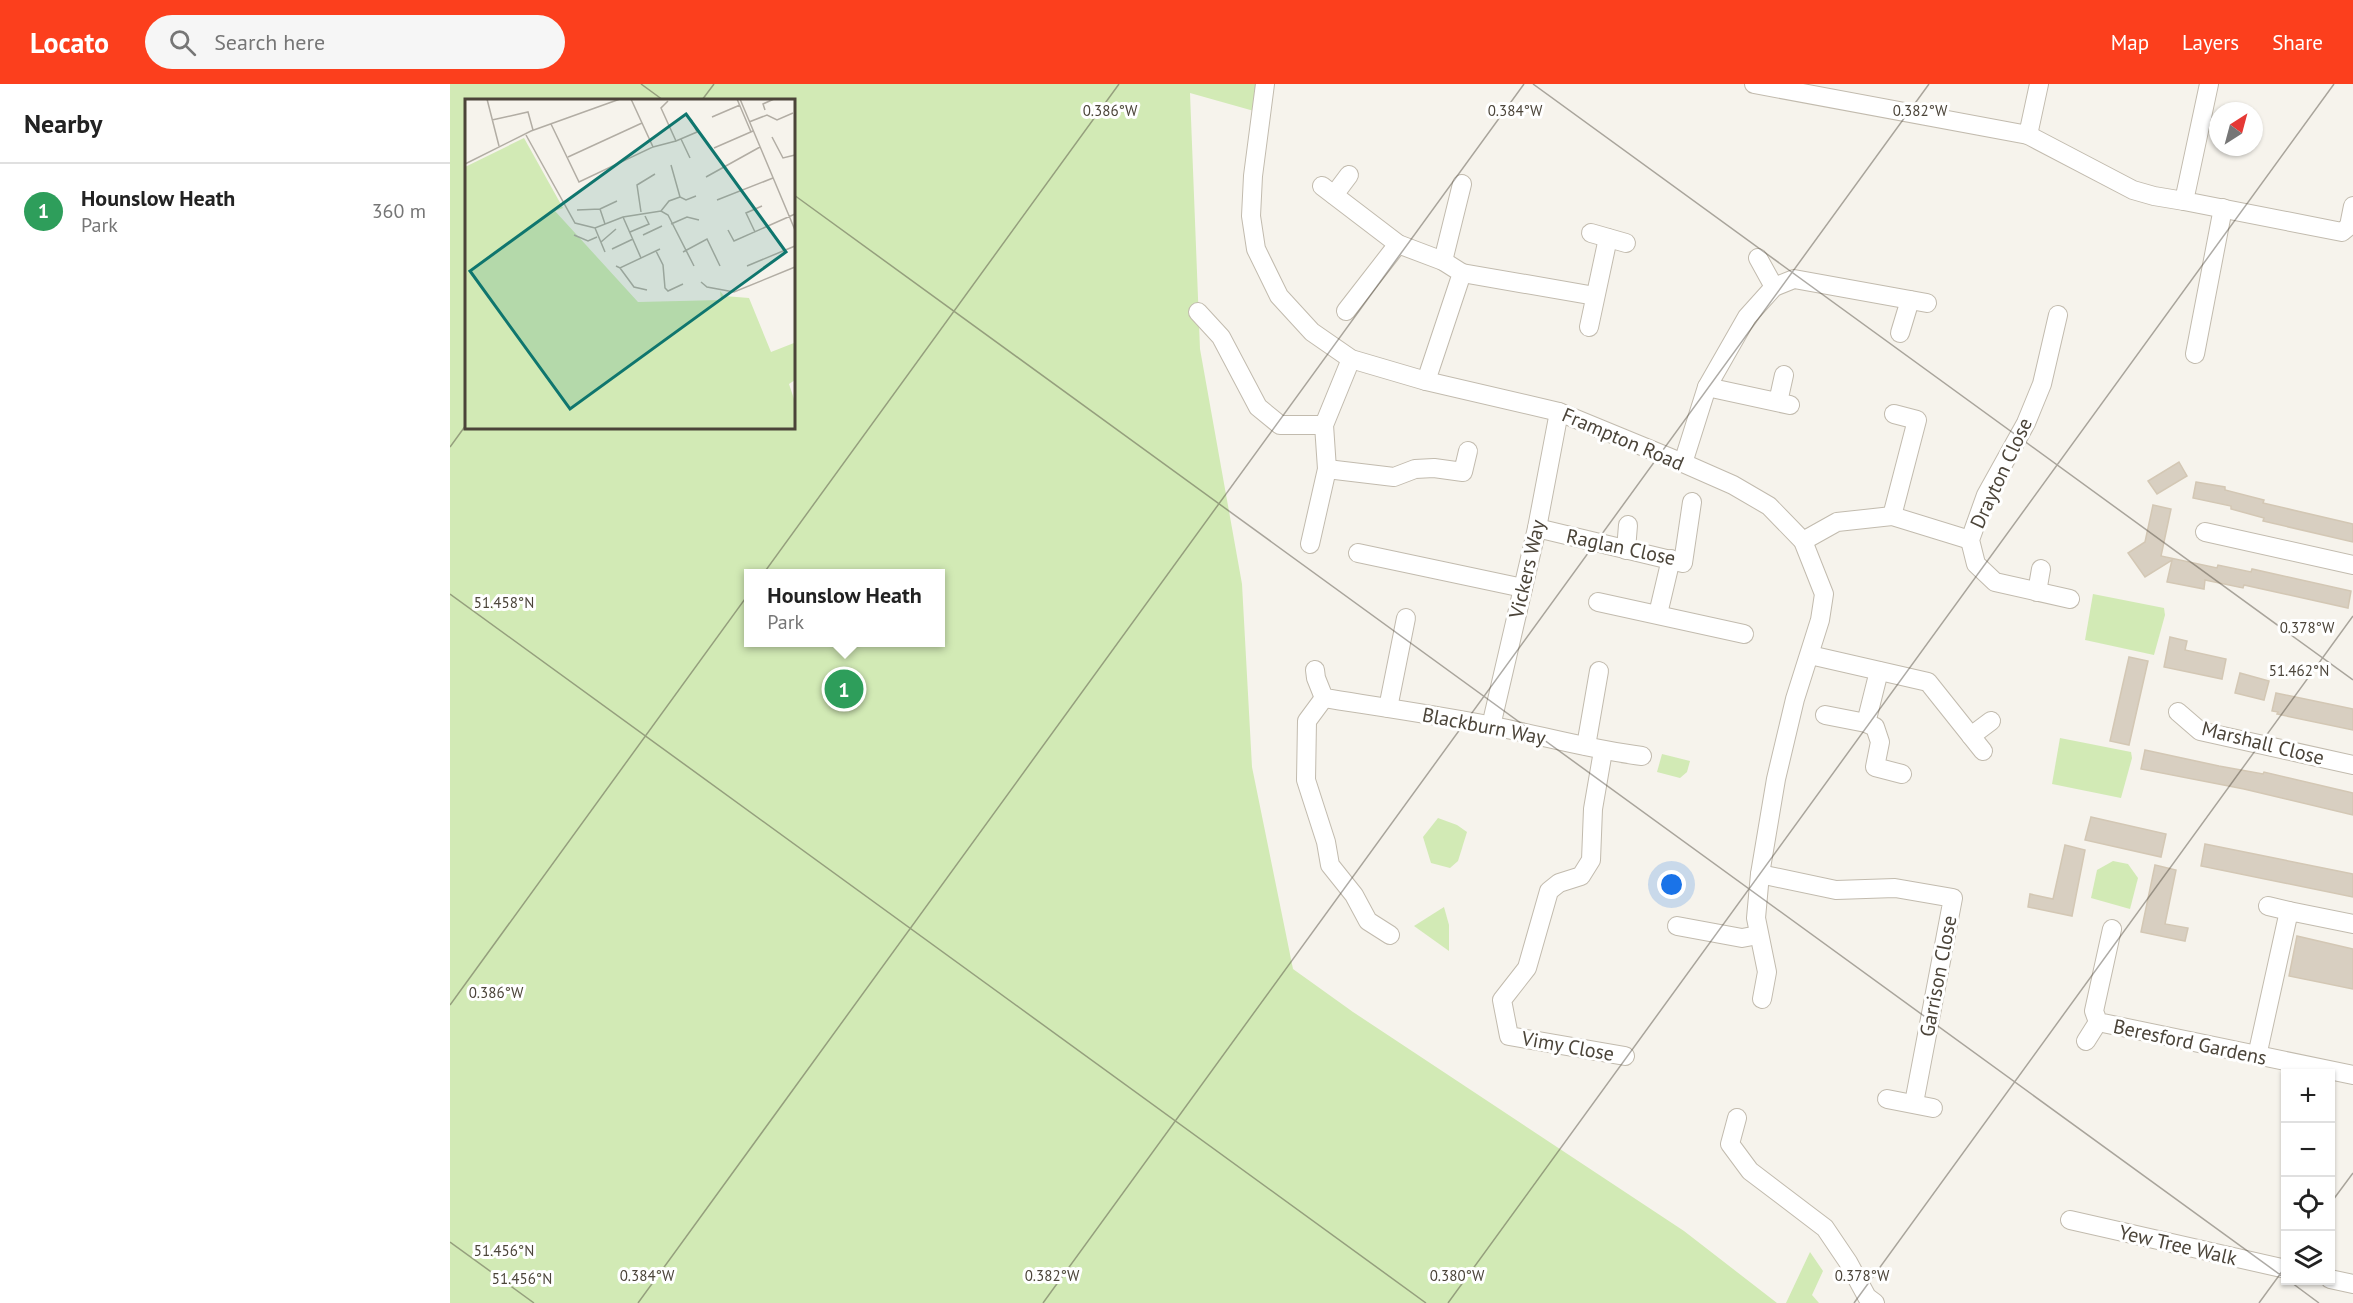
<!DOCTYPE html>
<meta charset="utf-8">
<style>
:root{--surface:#fff;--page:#f6f6f6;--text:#222;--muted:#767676;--line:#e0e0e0;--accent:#fc3f1d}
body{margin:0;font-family:"PT Sans",sans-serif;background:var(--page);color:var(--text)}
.controls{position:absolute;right:18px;bottom:18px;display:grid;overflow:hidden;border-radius:0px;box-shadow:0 2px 4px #0004}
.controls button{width:54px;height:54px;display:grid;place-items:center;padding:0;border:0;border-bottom:2px solid var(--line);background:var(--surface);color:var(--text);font:30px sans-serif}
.compass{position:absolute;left:1759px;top:18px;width:54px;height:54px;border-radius:50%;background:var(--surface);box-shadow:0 2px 4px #0004;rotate:36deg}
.you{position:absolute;left:1222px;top:801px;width:21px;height:21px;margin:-15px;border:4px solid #fff;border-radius:50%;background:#1a73e8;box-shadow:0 0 0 9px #1a73e833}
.badge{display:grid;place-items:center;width:39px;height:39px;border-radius:50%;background:var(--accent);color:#fff;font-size:20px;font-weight:700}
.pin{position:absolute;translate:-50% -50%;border:3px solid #fff;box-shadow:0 2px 6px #0006}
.popup{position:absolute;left:294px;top:485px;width:201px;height:78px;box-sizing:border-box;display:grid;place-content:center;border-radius:0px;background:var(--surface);filter:drop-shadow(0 2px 4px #0005);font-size:20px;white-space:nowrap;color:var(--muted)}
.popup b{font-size:22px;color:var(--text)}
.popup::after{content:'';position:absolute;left:50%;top:100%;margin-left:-12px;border:12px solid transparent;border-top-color:var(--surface)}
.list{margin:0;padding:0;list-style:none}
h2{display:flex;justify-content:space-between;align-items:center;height:78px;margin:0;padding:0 24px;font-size:26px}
h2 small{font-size:20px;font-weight:400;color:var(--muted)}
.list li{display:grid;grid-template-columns:39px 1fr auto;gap:18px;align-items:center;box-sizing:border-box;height:96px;padding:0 24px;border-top:2px solid var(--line)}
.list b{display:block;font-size:22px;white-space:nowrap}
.list p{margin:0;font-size:20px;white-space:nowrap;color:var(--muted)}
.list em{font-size:20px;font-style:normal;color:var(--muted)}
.icon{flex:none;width:33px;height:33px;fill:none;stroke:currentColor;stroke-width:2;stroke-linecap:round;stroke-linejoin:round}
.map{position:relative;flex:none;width:1903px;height:1219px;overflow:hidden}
header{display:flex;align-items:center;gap:36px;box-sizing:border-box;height:84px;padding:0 30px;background:var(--accent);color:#fff}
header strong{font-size:28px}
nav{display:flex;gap:33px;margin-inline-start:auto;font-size:21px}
.search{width:420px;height:54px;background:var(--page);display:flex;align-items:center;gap:15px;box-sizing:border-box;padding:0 21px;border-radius:33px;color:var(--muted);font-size:22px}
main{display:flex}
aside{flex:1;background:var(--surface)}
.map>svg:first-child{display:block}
.green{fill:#d2eab5;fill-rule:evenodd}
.building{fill:#d8cfc1;stroke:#d3c7b4;stroke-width:1.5}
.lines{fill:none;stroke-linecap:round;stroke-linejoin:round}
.minor-casing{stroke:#c2bbae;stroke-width:20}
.minor{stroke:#fff;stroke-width:18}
.ticks{fill:none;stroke:#4b4439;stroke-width:1.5;stroke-opacity:0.45}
.labels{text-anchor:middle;stroke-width:6;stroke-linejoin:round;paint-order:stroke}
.street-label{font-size:20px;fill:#4b4439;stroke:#fff}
.inset-road{fill:none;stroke:#b2ada4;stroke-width:1.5}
.view{fill:#0f766e;fill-opacity:0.15;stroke:#0f766e;stroke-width:3}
.inset-edge{fill:none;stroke:#4b4439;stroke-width:3}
.ticks-label{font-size:15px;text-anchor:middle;fill:#4b4439;stroke:#fff;stroke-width:6;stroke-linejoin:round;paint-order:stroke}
</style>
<header>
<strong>Locato</strong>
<div class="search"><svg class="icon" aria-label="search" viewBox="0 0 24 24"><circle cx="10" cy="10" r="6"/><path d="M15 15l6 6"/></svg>Search here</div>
<nav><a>Map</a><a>Layers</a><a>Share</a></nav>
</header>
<main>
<aside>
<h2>Nearby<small></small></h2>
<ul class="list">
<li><span class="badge" style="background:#2e9e5b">1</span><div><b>Hounslow Heath</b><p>Park</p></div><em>360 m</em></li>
</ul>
</aside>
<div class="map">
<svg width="1903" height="1219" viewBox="0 0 1903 1219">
<rect width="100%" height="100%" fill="#f6f3ec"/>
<g class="green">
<path d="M0,0H807L804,27L740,9L750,265L792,500L802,683L843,885L903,928L1234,1147L1327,1219H0ZM16,16H344V344H16ZM298,490H490V558H298Z"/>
<polygon points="1643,510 1714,524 1715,531 1704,571 1635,556"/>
<polygon points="1610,654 1681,668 1682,674 1671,714 1602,700"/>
<polygon points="1212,670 1240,677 1237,688 1230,694 1207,688"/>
<polygon points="988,734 1007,741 1017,748 1008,777 1000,784 981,779 973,753"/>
<polygon points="1663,777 1678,780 1688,794 1680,825 1641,814 1647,786"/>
<polygon points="994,823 999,841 999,867 964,842"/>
<polygon points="1360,1168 1373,1187 1362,1211 1369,1219 1336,1219"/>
</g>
<g class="building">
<polygon points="1729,378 1737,392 1707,410 1698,397"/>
<polygon points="1746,398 1775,403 1775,406 1814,416 1813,419 1903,440 1903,458 1813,437 1814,434 1781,425 1781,422 1743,414"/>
<polygon points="1703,421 1721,425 1711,472 1767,484 1768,481 1801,488 1802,485 1901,507 1898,524 1794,501 1793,504 1755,496 1754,505 1717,498 1722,476 1695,493 1678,469 1695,458"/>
<polygon points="1720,553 1737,557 1735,566 1776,575 1772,595 1714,583"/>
<polygon points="1679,573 1698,577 1679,661 1660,657"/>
<polygon points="1790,589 1819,597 1814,616 1785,609"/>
<polygon points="1826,609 1903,625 1903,646 1827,630 1828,628 1822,627"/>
<polygon points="1695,666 1769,682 1813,690 1814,688 1903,709 1903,731 1794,705 1691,685"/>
<polygon points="1641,733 1716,750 1711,773 1635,756"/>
<polygon points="1755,760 1903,790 1903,813 1751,782"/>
<polygon points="1615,761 1635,766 1622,832 1578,823 1580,810 1603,815"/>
<polygon points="1705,781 1726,786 1715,840 1738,844 1735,857 1691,848"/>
<polygon points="1847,852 1903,865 1903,905 1839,892"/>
</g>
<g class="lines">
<defs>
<g id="minor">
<polyline points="815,0 803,92 801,132 806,165 829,212 862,248 901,275 976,297 1109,328 1233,379 1283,401 1319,422 1353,457 1374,510 1370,536 1345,615 1326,695 1310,790 1306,834 1317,888 1312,915"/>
<polyline points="1304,0 1578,51 1589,0"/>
<polyline points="1759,0 1734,117 1892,148 1899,142 1903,122"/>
<polyline points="1578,51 1683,106 1704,112 1734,117"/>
<polyline points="872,102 948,160 993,177 1012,189 976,297"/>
<polyline points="884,111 899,91"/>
<polyline points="1141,149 1176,159"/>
<polyline points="1308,174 1324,203"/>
<polyline points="993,177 1012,100"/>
<polyline points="1012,189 1145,212"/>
<polyline points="896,227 948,160"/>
<polyline points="748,228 771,253 808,323 830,341 874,341"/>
<polyline points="1608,231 1592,300 1576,339 1536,411 1520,456 1526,480 1545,498 1620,515"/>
<polyline points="1139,243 1158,154"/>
<polyline points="1450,249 1460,216"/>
<polyline points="1745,270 1773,124"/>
<polyline points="1257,303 1340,321"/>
<polyline points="1328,318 1334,291"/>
<polyline points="1233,379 1257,303 1297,233 1324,203 1344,195 1477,219"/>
<polyline points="877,385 944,393 965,385 984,384 1013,388 1018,367"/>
<polyline points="1442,432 1467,336 1444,330"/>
<polyline points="1087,444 1233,479 1242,418"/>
<polyline points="1755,448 1903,481"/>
<polyline points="1353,457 1387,438 1442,432 1520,456"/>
<polyline points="860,460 877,385 874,341 901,275"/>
<polyline points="1176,466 1178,441"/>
<polyline points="908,469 1073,504"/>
<polyline points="1587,508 1591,485"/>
<polyline points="1148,518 1294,550"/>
<polyline points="1208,530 1221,475"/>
<polyline points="1360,571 1478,598 1533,667"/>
<path d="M865,586L866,594L874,614C931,623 987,631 1043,642C1093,652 1142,666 1192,672"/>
<polyline points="874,614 857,637 856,696 876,758 880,781 904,811 918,837 940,851"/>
<polyline points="938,624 956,534"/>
<polyline points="1728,628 1750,647 1903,681"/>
<polyline points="1375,631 1416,639 1425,643 1430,658 1425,683 1452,690"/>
<polyline points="1416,639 1429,587"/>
<polyline points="1041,642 1087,444 1109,328"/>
<polyline points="1521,652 1541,637"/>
<polyline points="1136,662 1149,587"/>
<polyline points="1153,667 1143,725 1141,776 1131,792 1109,799 1099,807 1077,884 1052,916 1059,952 1175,972"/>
<polyline points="1310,790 1386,806 1445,804 1503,814 1464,1019"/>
<polyline points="1818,822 1839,827"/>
<polyline points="1227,842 1292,854 1308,851"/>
<polyline points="1662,845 1644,927 1648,938 1903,991"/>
<polyline points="1636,957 1648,938"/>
<polyline points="1807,972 1839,827 1903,840"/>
<polyline points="1437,1015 1483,1024"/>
<polyline points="1287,1034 1280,1060 1300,1087 1375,1144 1398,1178 1417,1213 1425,1219"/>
<polyline points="1620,1136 1836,1185"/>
<polyline points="1880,1195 1903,1200"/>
</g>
</defs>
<use href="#minor" class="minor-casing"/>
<use href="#minor" class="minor"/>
</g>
<path class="ticks" d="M191,0L213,16M1083,0L1903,596M252,16L264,0M344,111L1836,1195M0,363L16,341M0,510L976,1219M0,921L669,0M1880,1120L1903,1089M0,1158L84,1219M1838,1196L1869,1219M188,1219L1074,0M593,1219L1479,0M998,1219L1884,0M1404,1219L1903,532M1809,1219L1836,1182"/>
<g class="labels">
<g class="street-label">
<text transform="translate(1173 355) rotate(23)" y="7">Frampton Road</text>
<text transform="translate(1551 389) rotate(-65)" y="7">Drayton Close</text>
<text transform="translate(1171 463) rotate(12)" y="7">Raglan Close</text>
<text transform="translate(1077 485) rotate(-77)" y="7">Vickers Way</text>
<text transform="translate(1034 642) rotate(11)" y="7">Blackburn Way</text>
<text transform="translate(1813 659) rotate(14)" y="7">Marshall Close</text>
<text transform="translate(1488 892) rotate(-79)" y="7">Garrison Close</text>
<text transform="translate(1740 958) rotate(12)" y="7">Beresford Gardens</text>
<text transform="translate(1118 962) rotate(10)" y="7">Vimy Close</text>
<text transform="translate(1728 1161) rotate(13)" y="7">Yew Tree Walk</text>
</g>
</g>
<g transform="translate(15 15)">
<rect width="330" height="330" fill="#f6f3ec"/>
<path d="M59,39L98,109L90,112L173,203L256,201L255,192L259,197L284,199L306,253L329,244L330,281L324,285L330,303V330H0V68Z" fill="#d2eab5"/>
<path class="inset-road" d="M22,0L34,47M272,0L286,33M275,0L330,131M203,2L196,9L211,42L232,33L226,20M300,11L298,5L309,0M247,18L275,6M27,21L63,13L68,31M284,23L302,16L312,21L328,14M86,25L114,83L188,48L166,0M61,36L110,124L130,129L158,118L196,112L203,116L229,167M307,38L318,59L330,56M216,40L225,59M188,48L211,42M249,49L288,32M103,58L177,24M0,65L66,32L155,0M206,66L215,98L221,101L231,97M241,78L295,48M252,101L308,79M135,110L152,102M112,111L135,110L140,125M196,112L204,102L215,98M176,113L172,86L190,75M158,118L176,159M206,125L222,118L234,121M130,129L140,153M263,131L269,142L330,115M165,133L184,125L180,117M290,133L281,114L297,107M109,136L123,142L132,138M178,136L197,127M136,143L151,130M147,150L168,140M191,152L198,166L200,189L203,192L218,185M218,153L242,140L255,167M151,167L155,169L195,150M282,167L330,147M155,169L169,188L182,191M236,183L242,188L269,193L330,168"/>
<path class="view" d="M221,15L321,153L105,310L5,172Z"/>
<rect width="330" height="330" class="inset-edge"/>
</g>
<g class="ticks-label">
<text x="1065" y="32">0.384°W</text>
<text x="1470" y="32">0.382°W</text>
<text x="660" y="32">0.386°W</text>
<text x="54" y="524">51.458°N</text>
<text x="1857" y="549">0.378°W</text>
<text x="1849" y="592">51.462°N</text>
<text x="46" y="914">0.386°W</text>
<text x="54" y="1172">51.456°N</text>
<text x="197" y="1197">0.384°W</text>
<text x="602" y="1197">0.382°W</text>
<text x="1007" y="1197">0.380°W</text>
<text x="1412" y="1197">0.378°W</text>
<text x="72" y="1200">51.456°N</text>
</g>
</svg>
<div class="controls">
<button>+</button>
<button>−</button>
<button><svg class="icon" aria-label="locate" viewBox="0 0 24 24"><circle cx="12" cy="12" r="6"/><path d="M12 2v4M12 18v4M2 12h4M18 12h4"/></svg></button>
<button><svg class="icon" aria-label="layers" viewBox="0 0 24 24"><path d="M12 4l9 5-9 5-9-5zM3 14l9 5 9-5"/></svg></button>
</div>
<svg class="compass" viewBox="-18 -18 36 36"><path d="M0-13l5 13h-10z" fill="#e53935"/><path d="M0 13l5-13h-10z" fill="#767676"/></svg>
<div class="you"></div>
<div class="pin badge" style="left:394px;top:605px;background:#2e9e5b">1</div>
<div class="popup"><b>Hounslow Heath</b>Park</div>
</div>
</main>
